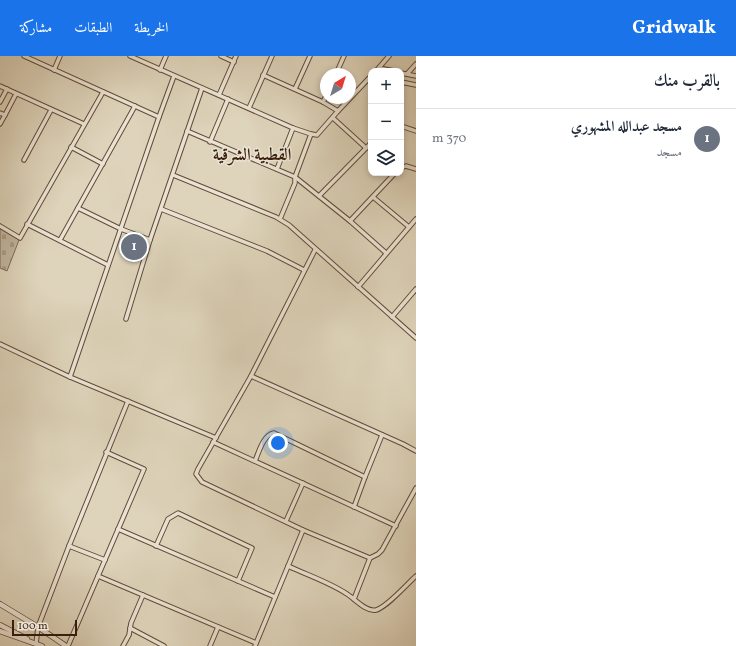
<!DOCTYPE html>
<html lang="ar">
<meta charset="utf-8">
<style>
:root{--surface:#fff;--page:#f2f2f3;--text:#1f2937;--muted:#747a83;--line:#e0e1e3;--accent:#1a73e8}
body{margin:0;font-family:Vollkorn,Amiri,serif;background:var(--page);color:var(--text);direction:rtl}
.controls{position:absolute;right:12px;top:12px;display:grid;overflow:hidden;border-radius:8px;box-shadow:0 2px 6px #0003}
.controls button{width:36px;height:36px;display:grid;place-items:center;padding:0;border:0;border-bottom:1px solid var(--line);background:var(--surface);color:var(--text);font:20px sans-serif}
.compass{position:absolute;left:320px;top:12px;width:36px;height:36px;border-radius:50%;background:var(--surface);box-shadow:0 2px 6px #0003;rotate:38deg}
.scale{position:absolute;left:12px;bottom:10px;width:65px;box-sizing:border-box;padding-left:4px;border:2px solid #391f0d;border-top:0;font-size:11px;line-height:14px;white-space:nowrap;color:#391f0d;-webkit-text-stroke:3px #eae3d3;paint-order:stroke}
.you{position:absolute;left:278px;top:387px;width:14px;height:14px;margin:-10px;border:3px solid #fff;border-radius:50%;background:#1a73e8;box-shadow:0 0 0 6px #1a73e833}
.badge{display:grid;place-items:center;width:26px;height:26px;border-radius:50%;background:var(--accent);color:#fff;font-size:13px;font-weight:700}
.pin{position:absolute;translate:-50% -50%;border:2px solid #fff;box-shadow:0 1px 4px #0006}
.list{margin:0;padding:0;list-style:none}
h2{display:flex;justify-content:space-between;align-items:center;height:52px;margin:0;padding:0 16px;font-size:17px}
h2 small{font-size:13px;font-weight:400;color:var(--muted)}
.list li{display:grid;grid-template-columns:26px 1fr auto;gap:12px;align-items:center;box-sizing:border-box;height:60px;padding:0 16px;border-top:1px solid var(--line)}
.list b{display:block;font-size:15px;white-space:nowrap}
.list p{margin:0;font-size:13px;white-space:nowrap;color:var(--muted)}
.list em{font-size:13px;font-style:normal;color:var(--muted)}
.icon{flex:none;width:22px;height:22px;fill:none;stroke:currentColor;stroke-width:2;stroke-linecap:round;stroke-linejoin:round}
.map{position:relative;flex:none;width:416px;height:590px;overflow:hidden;direction:ltr}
header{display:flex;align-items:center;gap:24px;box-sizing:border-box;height:56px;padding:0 20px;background:var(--accent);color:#fff}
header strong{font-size:19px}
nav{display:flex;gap:22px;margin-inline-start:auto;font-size:14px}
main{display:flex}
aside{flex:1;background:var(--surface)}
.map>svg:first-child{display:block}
.cemetery{fill:url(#cemetery-stones);stroke:#7e6a55}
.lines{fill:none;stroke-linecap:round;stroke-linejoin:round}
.minor-casing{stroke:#624c38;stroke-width:5.5}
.tertiary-casing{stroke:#624c38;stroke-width:6}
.minor{stroke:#eae3d3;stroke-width:3.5}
.tertiary{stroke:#eae3d3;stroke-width:4.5}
.labels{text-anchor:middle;stroke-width:3;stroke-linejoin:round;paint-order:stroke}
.neighbourhood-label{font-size:17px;font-weight:bold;fill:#391f0d;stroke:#eae3d3}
</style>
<header>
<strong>Gridwalk</strong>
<nav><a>الخريطة</a><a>الطبقات</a><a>مشاركة</a></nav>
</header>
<main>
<aside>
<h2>بالقرب منك<small></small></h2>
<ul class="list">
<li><span class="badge" style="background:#6b7280">1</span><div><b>مسجد عبدالله المشهوري</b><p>مسجد</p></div><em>370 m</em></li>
</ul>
</aside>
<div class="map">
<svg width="416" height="590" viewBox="0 0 416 590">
<defs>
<pattern id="cemetery-stones" width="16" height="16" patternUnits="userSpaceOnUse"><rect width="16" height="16" fill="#c2b59d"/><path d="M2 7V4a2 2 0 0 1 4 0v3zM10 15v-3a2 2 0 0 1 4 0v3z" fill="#a79b86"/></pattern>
</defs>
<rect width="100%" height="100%" fill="#ded4bb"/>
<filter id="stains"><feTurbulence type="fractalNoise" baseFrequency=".005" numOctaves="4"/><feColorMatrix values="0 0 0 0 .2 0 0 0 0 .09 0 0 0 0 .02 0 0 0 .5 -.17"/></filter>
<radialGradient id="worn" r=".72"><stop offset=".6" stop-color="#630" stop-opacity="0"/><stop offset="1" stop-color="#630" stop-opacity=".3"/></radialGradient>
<polygon class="cemetery" points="0,172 19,184 7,215 0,212"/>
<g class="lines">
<defs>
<g id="minor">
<polyline points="24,0 159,61"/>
<polyline points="130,0 293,72 311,78 317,79 338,55 371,20"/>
<polyline points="221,0 234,6"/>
<polyline points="379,12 394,15"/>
<polyline points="54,14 60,0"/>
<polyline points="160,14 166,0"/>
<polyline points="376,15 389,0"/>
<polyline points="401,17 416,20"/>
<polyline points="336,18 344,0"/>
<polyline points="407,18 416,8"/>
<polyline points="263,19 323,46 338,55"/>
<polyline points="401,26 416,29"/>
<polyline points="0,30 84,68"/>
<polyline points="295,33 310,0"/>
<polyline points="219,39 236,0"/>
<polyline points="0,46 7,33"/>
<polyline points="323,46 326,40"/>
<polyline points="249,52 272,0"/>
<polyline points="0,57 5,59 0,68"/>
<polyline points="5,59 16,38"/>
<polyline points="333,62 366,92"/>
<polyline points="401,70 416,75"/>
<polyline points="187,75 295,121 350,165 386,197"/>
<polyline points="210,86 228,43"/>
<polyline points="71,91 103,108"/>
<polyline points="24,104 51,54"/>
<polyline points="401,112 406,110 416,113"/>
<polyline points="277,113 293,72"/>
<polyline points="173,119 276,161 289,169 416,282"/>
<polyline points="319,140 371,87"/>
<polyline points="373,141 409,171"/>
<polyline points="78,152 121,173 150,184"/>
<polyline points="161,153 267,195 304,214"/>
<polyline points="280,163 295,127 295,121 311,78"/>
<polyline points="350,165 395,117"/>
<polyline points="27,168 108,209"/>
<polyline points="0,170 20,182 103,36"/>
<polyline points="60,184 135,50"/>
<polyline points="315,194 251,320 198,413 196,418 202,426 303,474 370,502 378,498 382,494 416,432"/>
<polyline points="358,231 416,163"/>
<polyline points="392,261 416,233"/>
<polyline points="126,263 150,184 202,32"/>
<polyline points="0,288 70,321 216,382"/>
<polyline points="251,320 403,388 416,395"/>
<polyline points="70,321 159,61 174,20"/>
<polyline points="213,386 396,470"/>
<path d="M255,405C259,396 263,379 274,377L365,421L354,451"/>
<polyline points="365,421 382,379"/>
<polyline points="286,465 303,427"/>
<polyline points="118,473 275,541"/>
<polyline points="69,490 105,504"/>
<polyline points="156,490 168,463 178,457 252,492 238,525"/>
<path d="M288,510C307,519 329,526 347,538C355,543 366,556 376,554C387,551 407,528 416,520"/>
<polyline points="98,520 256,587"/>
<polyline points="354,543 370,502"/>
<polyline points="130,572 164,590"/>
<polyline points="36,588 38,571 69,490 128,345"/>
<polyline points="68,590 144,413 106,396"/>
<polyline points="123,590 129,579 131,567 143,539"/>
<polyline points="210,590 218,571"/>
<polyline points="255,590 303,474"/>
</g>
<g id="tertiary">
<polyline points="0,548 38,571 66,590"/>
<polyline points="0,569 27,583"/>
<polyline points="0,575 42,590"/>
</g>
</defs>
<use href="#minor" class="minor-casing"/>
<use href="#tertiary" class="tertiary-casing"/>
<use href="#minor" class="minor"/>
<use href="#tertiary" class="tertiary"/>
</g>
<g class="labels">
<g class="neighbourhood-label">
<text x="252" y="104">القطبية الشرقية</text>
</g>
</g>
<rect width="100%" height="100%" filter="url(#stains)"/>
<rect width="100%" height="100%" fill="url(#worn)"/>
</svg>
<div class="controls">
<button>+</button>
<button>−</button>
<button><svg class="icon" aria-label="layers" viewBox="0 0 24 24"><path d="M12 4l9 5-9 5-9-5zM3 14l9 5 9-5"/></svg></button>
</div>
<svg class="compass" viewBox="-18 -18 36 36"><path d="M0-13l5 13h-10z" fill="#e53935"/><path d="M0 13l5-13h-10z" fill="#747a83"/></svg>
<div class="scale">100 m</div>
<div class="you"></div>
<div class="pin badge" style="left:134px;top:191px;background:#6b7280">1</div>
</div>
</main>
